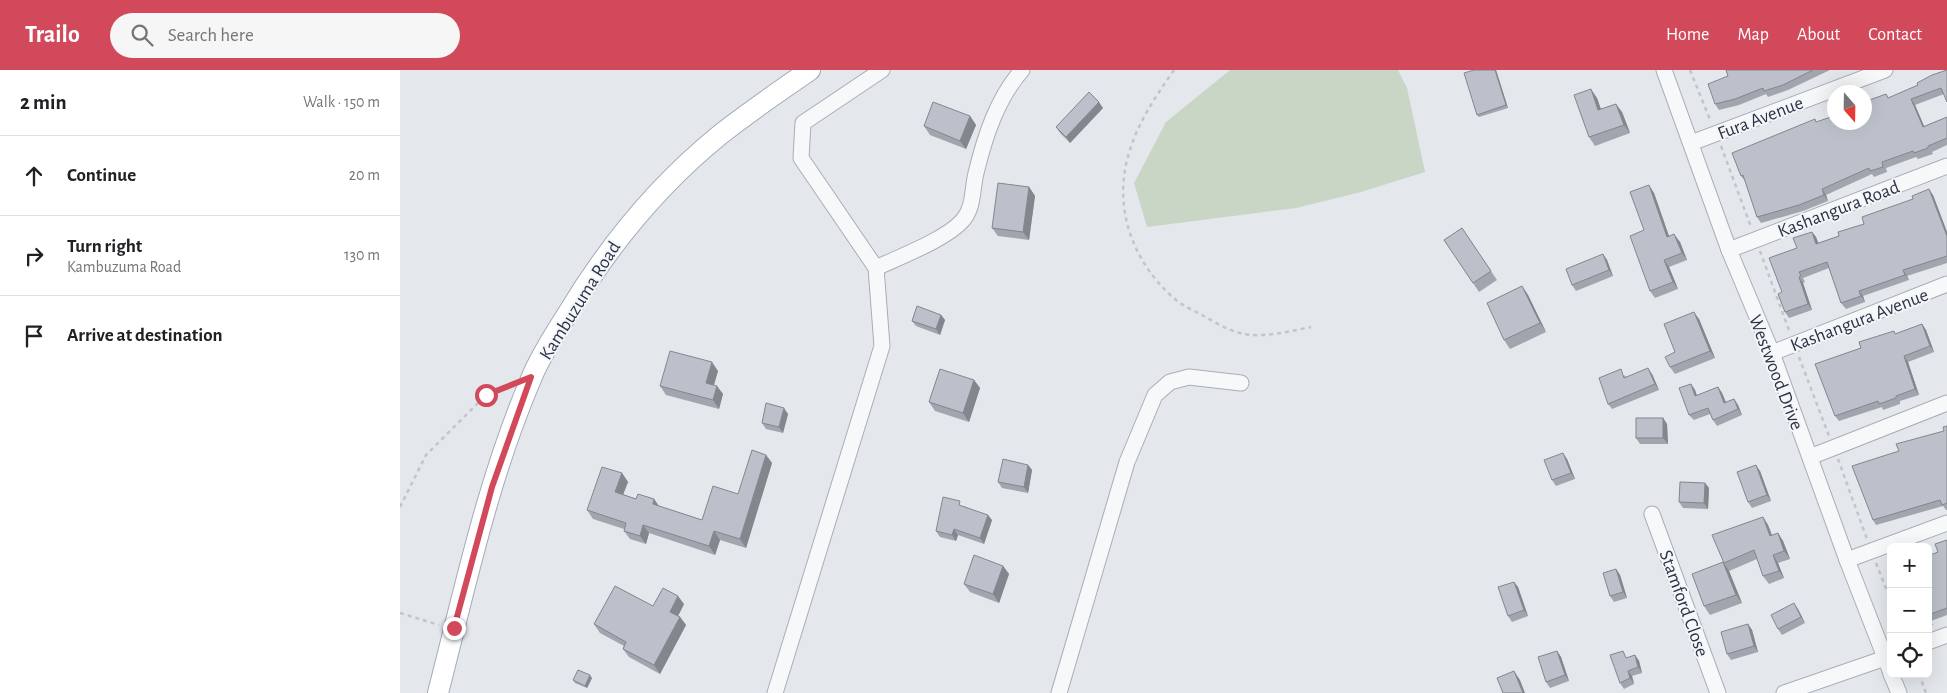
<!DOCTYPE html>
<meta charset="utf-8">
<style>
:root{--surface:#fff;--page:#f6f6f6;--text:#202124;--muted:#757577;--line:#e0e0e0;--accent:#d1495b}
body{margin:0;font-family:"Alegreya Sans",sans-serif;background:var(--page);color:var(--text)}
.controls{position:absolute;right:15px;bottom:15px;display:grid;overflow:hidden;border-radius:8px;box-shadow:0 5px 20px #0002}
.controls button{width:45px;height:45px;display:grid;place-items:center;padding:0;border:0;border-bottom:1px solid var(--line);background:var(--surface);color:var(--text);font:25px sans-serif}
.compass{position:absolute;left:1427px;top:15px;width:45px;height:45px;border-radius:50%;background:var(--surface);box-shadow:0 5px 20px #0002;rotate:160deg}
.stop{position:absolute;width:15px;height:15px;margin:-11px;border:4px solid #d1495b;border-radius:50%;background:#fff}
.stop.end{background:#d1495b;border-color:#fff;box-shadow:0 1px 5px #0008}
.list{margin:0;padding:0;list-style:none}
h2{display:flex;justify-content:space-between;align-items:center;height:65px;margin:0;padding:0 20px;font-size:21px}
h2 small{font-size:16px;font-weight:400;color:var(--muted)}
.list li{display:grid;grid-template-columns:32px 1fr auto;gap:15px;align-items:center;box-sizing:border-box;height:80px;padding:0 20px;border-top:1px solid var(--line)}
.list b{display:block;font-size:19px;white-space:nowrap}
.list p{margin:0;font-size:16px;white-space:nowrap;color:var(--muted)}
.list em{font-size:16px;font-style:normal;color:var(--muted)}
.icon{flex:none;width:28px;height:28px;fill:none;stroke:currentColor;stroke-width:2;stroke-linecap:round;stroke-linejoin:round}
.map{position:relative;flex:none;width:1547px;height:623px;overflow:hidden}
header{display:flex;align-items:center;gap:30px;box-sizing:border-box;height:70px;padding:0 25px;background:var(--accent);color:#fff}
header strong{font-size:24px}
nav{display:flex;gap:28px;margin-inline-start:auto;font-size:18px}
.search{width:350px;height:45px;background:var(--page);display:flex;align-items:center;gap:12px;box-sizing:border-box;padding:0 18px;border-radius:28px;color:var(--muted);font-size:19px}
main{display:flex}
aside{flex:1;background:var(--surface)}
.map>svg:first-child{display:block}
.green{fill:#c9d6c5}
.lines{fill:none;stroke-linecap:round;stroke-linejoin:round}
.minor-casing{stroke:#a9aeb7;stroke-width:17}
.major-casing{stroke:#a3abb8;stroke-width:22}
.path{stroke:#c2c5cb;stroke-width:2.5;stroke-dasharray:4 4;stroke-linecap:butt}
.minor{stroke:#f7f8fa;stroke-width:15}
.major{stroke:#fff;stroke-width:20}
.wall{fill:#a1a5ae}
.shaded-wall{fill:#83868d}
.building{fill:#bbc0ca;stroke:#83868d}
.route{stroke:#d1495b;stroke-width:6}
.labels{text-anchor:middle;stroke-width:4;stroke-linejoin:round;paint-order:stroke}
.street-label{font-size:19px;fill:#2b3445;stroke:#f4f6f9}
</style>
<header>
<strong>Trailo</strong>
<div class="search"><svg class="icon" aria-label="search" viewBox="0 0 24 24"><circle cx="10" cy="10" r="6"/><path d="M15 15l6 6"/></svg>Search here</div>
<nav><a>Home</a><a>Map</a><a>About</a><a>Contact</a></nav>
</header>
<main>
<aside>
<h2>2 min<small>Walk · 150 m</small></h2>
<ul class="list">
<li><svg class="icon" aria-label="ahead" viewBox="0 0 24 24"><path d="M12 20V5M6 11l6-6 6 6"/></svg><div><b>Continue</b></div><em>20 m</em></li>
<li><svg class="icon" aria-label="right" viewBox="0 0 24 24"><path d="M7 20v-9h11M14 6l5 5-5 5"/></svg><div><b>Turn right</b><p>Kambuzuma Road</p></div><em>130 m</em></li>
<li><svg class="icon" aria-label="arrive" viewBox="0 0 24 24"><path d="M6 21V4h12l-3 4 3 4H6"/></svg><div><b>Arrive at destination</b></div></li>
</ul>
</aside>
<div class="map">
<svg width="1547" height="623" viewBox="0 0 1547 623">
<rect width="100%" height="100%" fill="#e4e7ec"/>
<polygon class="green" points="830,0 998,0 1007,18 1025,102 961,122 896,138 747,157 734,113 766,52"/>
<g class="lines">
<defs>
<g id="minor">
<polyline points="1264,0 1329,180 1372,283 1447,490 1491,603"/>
<polyline points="1291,73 1485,0"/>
<polyline points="1329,180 1547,96"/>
<path d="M476,198C499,187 547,169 563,150C574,137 572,119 576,103C585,66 597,29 622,0"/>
<polyline points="1372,283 1547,214"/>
<polyline points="1410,387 1547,333"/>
<polyline points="1252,444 1318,623"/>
<polyline points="1447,490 1547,453"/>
<polyline points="1528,572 1547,565"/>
<polyline points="1491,604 1499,623"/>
<polyline points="375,623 482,276 476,198 401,88 403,53 482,0"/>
<polyline points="659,623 727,392 755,325 770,312 789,307 841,313"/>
<polyline points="1384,623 1491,586"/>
</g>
<path id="major" d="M38,623C65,518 88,409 131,309C140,286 155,264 168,243C209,175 259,114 321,64C350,41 380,21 410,0"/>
</defs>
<use href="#minor" class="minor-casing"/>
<use href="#major" class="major-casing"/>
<g class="path">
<path d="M774,0C754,29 736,55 727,90C714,143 735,195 776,230C783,236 793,240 802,245C816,253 834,264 851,265C871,266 891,261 911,257"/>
<polyline points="1290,0 1311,52"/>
<polyline points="1321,76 1351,157"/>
<polyline points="1360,181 1390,263"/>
<polyline points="1399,287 1429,366"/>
<polyline points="1438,389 1467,469"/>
<polyline points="0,437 26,385 86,325 111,315"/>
<polyline points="1476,493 1491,531"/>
<polyline points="0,543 39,555"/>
<polyline points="1519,604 1526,623"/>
</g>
<use href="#minor" class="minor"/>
<use href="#major" class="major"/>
</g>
<g class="wall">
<polygon points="1074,0 1096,0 1108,38 1079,47 1077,45"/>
<polygon points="1326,0 1430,0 1388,20 1368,27 1366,24 1339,35 1319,40 1315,34 1328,6"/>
<polygon points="1547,0 1544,24 1515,35 1524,56 1547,47 1547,75 1532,82 1533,84 1518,89 1516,87 1486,98 1487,102 1474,107 1472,104 1426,125 1428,131 1403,141 1361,153 1357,147 1345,111 1341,106 1417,52 1434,52 1486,24 1489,28 1518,15"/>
<polygon points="1197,28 1201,39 1222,42 1230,63 1195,76 1189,67"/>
<polygon points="703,38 670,73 660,63 656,57"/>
<polygon points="570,46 576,55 566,79 530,65 524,56"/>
<polygon points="629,117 635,126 629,170 598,166 592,158"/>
<polygon points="1254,123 1269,166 1280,172 1287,190 1269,197 1278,219 1255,228 1250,221 1244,160"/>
<polygon points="1533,125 1547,162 1547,193 1507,206 1509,210 1463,226 1465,232 1446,239 1441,233 1429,198 1403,208 1405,212 1403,213 1412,240 1389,248 1385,242 1382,222 1397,178 1412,162 1416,167 1418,173 1439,166 1464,154"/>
<polygon points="1062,158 1097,210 1079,222 1044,170"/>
<polygon points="1203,184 1207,190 1213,206 1176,221 1172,215"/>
<polygon points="1122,216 1128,225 1146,262 1110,279 1104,270"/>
<polygon points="541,245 545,250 540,265 516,256 512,251"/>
<polygon points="1299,249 1315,288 1275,304 1270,297 1275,282"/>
<polygon points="1522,254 1526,260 1534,282 1508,292 1519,325 1500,331 1500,334 1483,340 1482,337 1439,351 1435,346 1461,278"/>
<polygon points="318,301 314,315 323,324 319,339 266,325 260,316"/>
<polygon points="1252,304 1259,320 1212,339 1208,334 1225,305 1226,307"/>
<polygon points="574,310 580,318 569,352 535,341 529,332"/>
<polygon points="1291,314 1295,320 1297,326 1318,317 1322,323 1326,332 1334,329 1338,335 1342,345 1317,356 1313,350 1310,344 1294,350 1289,345"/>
<polygon points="388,344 383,363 366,359 362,353"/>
<polygon points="1263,348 1267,354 1268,374 1240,374 1236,368"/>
<polygon points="1547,356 1547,440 1546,440 1543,436 1476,455 1473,450 1499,381 1544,361"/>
<polygon points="366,385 372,393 346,478 320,470 315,485 249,463 246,474 230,469 224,461 224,459 193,449 187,440 222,403 228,412 223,424 236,429 254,429 259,436 302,450 338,424"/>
<polygon points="1167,389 1175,409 1156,416 1152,410"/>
<polygon points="628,395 632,400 628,423 602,418 598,412"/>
<polygon points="1360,401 1371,431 1352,438 1348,432"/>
<polygon points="1305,413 1309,418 1308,439 1283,438 1279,432"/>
<polygon points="564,436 592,450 584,474 558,465 556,471 540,467 536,461"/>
<polygon points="1363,447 1368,455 1372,465 1378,463 1383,471 1390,489 1378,493 1384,508 1369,514 1363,506 1357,489 1329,501 1342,533 1310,545 1304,536 1323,492"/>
<polygon points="1547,470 1547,545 1531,551 1533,555 1528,557 1528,486 1538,482"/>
<polygon points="603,496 609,504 599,533 570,522 564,514"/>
<polygon points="1216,499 1220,505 1227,528 1214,532 1210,526"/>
<polygon points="1114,512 1118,517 1128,546 1112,552 1108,546"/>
<polygon points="284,534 278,546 280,547 286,555 260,604 229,587 223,579 224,576 200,563 194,554 253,536"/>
<polygon points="1398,539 1405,553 1382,565 1378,559"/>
<polygon points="1348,554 1352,560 1358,582 1331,590 1327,584"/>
<polygon points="1157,581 1161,587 1169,611 1150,618 1146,612"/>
<polygon points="1235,585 1239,591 1242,603 1232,606 1234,614 1224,619 1220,613 1228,588"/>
<polygon points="192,608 187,618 175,613 173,610"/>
</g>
<g class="shaded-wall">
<polygon points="1095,0 1096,0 1108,38 1106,35"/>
<polygon points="1191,19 1197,28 1204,49 1198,40"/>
<polygon points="1511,29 1515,35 1527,63 1523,57"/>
<polygon points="699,32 703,38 670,73 666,67"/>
<polygon points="1216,34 1222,42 1230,63 1224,55"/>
<polygon points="570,46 576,55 566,79 560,71"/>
<polygon points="1249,115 1254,123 1272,175 1267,167"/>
<polygon points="629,117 635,126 629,170 623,162"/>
<polygon points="1422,119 1426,125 1428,131 1424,125"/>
<polygon points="1529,119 1533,125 1547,162 1547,167"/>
<polygon points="1412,162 1416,167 1421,180 1416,174"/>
<polygon points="1274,164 1280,172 1287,190 1282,183"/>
<polygon points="1203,184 1207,190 1213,206 1209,200"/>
<polygon points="1264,190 1269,197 1278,219 1273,212"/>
<polygon points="1503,200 1507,206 1509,210 1505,205"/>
<polygon points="1399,207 1403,213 1412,240 1408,234"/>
<polygon points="1122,216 1128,225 1146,262 1140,253"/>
<polygon points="1459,221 1463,226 1465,232 1461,226"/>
<polygon points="1294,242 1299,249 1315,288 1310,281"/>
<polygon points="541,245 545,250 540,265 536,259"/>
<polygon points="1522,254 1526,260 1534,282 1530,276"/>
<polygon points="1504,286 1508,292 1519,325 1515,319"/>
<polygon points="312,292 318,301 312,321 306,313"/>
<polygon points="1248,298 1252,304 1259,320 1255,314"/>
<polygon points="574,310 580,318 569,352 563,343"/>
<polygon points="1291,314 1295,320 1299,332 1295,326"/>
<polygon points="317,316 323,324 319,339 313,330"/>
<polygon points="1318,317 1322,323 1328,338 1324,333"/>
<polygon points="1334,329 1338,335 1342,345 1338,339"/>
<polygon points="384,338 388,344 383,363 379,357"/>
<polygon points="1263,348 1267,354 1268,374 1263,368"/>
<polygon points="1163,383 1167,389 1175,409 1171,403"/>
<polygon points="366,385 372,393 346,478 340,469"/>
<polygon points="628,395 632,400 628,423 624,417"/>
<polygon points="1356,395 1360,401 1371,431 1367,425"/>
<polygon points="222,403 228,412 221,430 215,422"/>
<polygon points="1305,413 1309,418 1308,439 1304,433"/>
<polygon points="254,429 260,438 253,434"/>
<polygon points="588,445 592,450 584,474 580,468"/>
<polygon points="1363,447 1368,455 1375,474 1370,466"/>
<polygon points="243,455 249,463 246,474 240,466"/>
<polygon points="554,459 558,465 556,471 552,465"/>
<polygon points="314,461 320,470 315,485 309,476"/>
<polygon points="1378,463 1383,471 1390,489 1384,481"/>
<polygon points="1373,485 1378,493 1384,508 1379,501"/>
<polygon points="1323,492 1329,501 1342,533 1336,525"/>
<polygon points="603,496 609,504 599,533 593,524"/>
<polygon points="1216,499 1220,505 1227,528 1223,522"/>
<polygon points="1114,512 1118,517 1128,546 1124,540"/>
<polygon points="278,526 284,534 276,550 270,542"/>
<polygon points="1394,533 1398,539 1405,553 1401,547"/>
<polygon points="280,547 286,555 260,604 254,595"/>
<polygon points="1348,554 1352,560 1358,582 1354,576"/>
<polygon points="1157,581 1161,587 1169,611 1165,605"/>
<polygon points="1235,585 1239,591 1242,603 1238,597"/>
<polygon points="1114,601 1120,610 1125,623 1123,623"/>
<polygon points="1228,601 1232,606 1234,614 1230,608"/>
<polygon points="190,605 192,608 187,618 185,616"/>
</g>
<g class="building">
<polygon points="1074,0 1095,0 1106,35 1077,45 1064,3"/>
<polygon points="1326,0 1413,0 1383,15 1364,21 1363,18 1335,29 1315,34 1308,14 1328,6"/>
<polygon points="1547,0 1547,32 1541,18 1511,29 1523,57 1547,47 1547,68 1528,76 1528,78 1514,83 1513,81 1482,92 1483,97 1470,101 1469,98 1422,119 1424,125 1399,135 1357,147 1343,105 1341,106 1332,83 1415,49 1416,52 1434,46 1434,52 1464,52 1464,32 1486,24 1488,28 1518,15 1517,13 1532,5"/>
<polygon points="1191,19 1198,40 1216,34 1224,55 1189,67 1174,25"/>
<polygon points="689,22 699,32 666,67 656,57"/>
<polygon points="533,32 570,46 560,71 524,56"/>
<polygon points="598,113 629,117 623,162 592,158"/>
<polygon points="1249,115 1267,167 1274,164 1282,183 1264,190 1273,212 1250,221 1230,166 1244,160 1230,122"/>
<polygon points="1529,119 1547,166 1547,186 1503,200 1505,205 1459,221 1461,226 1441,233 1427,192 1399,202 1401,206 1399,207 1408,234 1385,242 1378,224 1382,222 1369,188 1397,178 1393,168 1412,162 1416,174 1439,166 1438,162 1464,154 1462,147 1513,129 1512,126"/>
<polygon points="1062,158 1091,201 1073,213 1044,170"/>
<polygon points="1203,184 1209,200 1172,215 1166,199"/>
<polygon points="1122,216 1140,253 1104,270 1087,233"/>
<polygon points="517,236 541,245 536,259 512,251"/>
<polygon points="1294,242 1310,281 1270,297 1265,287 1275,282 1264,254"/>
<polygon points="1522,254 1530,276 1504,286 1515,319 1496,326 1496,328 1479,334 1478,331 1435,346 1415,294 1461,278 1459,272 1494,261 1495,264"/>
<polygon points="270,281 312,292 306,313 317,316 313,330 260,316"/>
<polygon points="1248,298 1255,314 1208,334 1199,308 1221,299 1224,308"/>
<polygon points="540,299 574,310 563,343 529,332"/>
<polygon points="1291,314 1295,326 1318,317 1324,333 1334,329 1338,339 1313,350 1308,338 1289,345 1279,318"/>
<polygon points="366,333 384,338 379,357 362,353"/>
<rect x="1236" y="348" width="27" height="20"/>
<polygon points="1547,356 1547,433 1542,435 1540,430 1473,450 1452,396 1499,381 1496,374 1544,361 1543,357"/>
<polygon points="352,380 366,385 340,469 314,461 309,476 243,455 240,466 224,461 226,453 187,440 202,397 222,403 215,422 236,429 238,424 254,429 253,434 302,450 313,416 338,424"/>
<polygon points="1163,383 1171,403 1152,410 1144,390"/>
<polygon points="603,389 628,395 624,417 598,412"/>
<polygon points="1356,395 1367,425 1348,432 1337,402"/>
<polygon points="1280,412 1305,413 1304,433 1279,432"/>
<polygon points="543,427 560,431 559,435 588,445 580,468 554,459 552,465 536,461"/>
<polygon points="1363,447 1370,466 1378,463 1384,481 1373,485 1379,501 1363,506 1354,480 1324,493 1312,465"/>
<polygon points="1547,470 1547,538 1528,545 1528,486 1538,482 1535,474"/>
<polygon points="574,485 603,496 593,524 564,514"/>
<polygon points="1323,492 1336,525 1304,536 1292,504"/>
<polygon points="1216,499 1223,522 1210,526 1203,503"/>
<polygon points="1114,512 1124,540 1108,546 1098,517"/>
<polygon points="215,516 253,536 263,518 278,526 270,542 280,547 254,595 223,579 226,572 194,554"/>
<polygon points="1394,533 1401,547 1378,559 1371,545"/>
<polygon points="1348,554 1354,576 1327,584 1321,562"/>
<polygon points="1157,581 1165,605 1146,612 1138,587"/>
<polygon points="1223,581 1226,588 1235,585 1238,597 1228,601 1230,608 1220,613 1210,585"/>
<polygon points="178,600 190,605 185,616 173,610"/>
<polygon points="1114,601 1123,623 1103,623 1097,608"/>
</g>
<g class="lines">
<polyline class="route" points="54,558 92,417 131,307 86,325"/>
</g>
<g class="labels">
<g class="street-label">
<text transform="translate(1360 47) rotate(-21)" y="7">Fura Avenue</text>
<text transform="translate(1438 138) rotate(-21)" y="7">Kashangura Road</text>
<text transform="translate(179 230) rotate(-58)" y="7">Kambuzuma Road</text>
<text transform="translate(1459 249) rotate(-21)" y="7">Kashangura Avenue</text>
<text transform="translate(1377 302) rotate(69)" y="7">Westwood Drive</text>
<text transform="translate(1285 533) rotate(70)" y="7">Stamford Close</text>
</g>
</g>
</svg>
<div class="controls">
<button>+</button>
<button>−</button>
<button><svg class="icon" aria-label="locate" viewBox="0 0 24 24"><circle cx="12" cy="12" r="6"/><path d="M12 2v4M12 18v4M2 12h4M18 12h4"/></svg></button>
</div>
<svg class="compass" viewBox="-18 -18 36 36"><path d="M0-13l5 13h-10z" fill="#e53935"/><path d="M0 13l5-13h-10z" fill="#757577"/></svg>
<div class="stop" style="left:86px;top:325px"></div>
<div class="stop end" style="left:54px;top:558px"></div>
</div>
</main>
